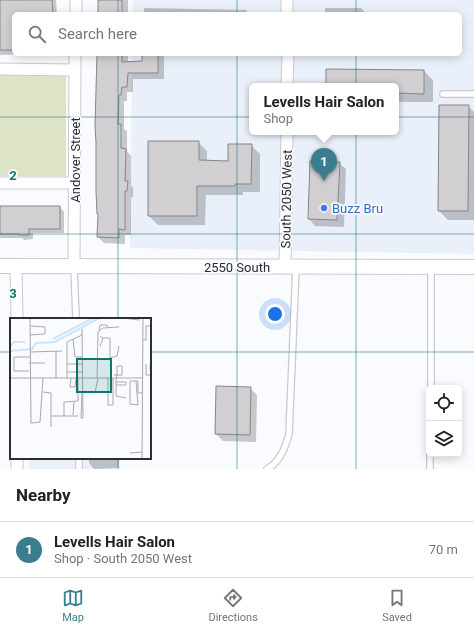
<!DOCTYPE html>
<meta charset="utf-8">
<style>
:root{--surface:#fff;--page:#f2f2f2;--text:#222;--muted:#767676;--line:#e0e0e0;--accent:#3a7d8e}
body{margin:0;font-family:Roboto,sans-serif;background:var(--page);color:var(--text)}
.controls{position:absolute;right:12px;bottom:12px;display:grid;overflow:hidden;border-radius:6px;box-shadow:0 2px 10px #0003}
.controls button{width:36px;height:36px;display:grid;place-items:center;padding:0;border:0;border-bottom:1px solid var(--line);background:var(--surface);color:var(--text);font:20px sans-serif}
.you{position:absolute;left:275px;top:314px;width:14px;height:14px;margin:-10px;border:3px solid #fff;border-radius:50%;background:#1a73e8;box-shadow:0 0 0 6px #1a73e833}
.badge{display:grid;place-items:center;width:26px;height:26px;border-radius:50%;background:var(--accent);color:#fff;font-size:13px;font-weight:700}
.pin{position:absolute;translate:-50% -33px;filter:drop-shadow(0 1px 2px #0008)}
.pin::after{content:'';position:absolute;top:21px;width:14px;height:12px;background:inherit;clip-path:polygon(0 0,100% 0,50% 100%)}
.popup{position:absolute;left:249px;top:83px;width:150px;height:52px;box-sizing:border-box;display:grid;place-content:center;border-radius:6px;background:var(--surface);filter:drop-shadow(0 1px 3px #0005);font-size:13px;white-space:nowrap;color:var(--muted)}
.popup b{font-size:15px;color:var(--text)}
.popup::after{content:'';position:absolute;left:50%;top:100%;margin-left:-8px;border:8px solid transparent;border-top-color:var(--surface)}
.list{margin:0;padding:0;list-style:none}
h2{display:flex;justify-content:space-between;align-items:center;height:52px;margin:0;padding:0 16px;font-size:17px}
h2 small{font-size:13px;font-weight:400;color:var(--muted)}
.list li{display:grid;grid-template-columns:26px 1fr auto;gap:12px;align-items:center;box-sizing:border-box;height:56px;padding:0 16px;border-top:1px solid var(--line)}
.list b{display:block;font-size:15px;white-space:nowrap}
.list p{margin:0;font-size:13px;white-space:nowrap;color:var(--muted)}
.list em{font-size:13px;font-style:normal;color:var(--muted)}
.icon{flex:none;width:22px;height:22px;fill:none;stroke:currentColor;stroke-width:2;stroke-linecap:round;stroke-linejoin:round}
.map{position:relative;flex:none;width:474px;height:469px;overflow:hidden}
.search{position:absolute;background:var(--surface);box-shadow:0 2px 10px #0003;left:12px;right:12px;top:12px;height:44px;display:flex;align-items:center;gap:10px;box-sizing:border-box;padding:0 14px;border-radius:6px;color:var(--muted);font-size:15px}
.sheet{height:108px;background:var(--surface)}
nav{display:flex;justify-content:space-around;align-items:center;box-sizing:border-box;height:56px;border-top:1px solid var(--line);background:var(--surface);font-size:11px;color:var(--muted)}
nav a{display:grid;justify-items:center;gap:2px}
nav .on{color:var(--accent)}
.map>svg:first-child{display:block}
.built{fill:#eaf0fa;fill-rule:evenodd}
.green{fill:#dde4c6}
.shadow{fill:#0003}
.building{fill:#d2cfd3;stroke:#888588}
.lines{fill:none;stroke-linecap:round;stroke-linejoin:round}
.service-casing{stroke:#c8cace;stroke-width:8}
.minor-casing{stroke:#c8cace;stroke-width:13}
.tertiary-casing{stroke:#c8cace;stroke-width:16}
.service{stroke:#fff;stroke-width:5.5}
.minor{stroke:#fff;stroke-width:11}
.tertiary{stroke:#fff;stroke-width:14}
.grid{fill:none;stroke:#0f766e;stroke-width:1;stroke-opacity:0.55}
.shop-dot{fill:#3f7fe0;stroke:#f9fbff;stroke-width:1.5}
.labels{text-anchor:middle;stroke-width:3.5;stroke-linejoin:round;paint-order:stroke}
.street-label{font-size:13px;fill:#2d2e30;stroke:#f9fbff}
.shop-label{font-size:13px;fill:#366cbe;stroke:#f9fbff;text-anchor:start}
.inset-river{fill:none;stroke:#cbe5fe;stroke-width:2}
.inset-road{fill:none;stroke:#a7a9ac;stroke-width:1}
.view{fill:#0f766e;fill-opacity:0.15;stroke:#0f766e;stroke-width:2}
.inset-edge{fill:none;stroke:#2d2e30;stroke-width:2}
.grid-label{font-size:13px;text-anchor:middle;font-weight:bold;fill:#0f766e;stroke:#f9fbff;stroke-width:3.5;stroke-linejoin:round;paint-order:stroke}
</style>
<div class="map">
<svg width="474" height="469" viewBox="0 0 474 469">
<rect width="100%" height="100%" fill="#f9fbff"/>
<g class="built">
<path d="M133,0H474V254L130,248L132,54H460V14H133ZM252,86H396V132H252Z"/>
<rect x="29" y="458" width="91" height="11"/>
</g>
<rect class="green" x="0" y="75" width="66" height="101"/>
<g class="shadow">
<polygon points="0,0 56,0 57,14 14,14 14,54 57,54 57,56 28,56 27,54 0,55"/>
<rect x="99" y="0" width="29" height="14"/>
<polygon points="144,8 246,10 249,14 144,14"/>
<polygon points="325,8 361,8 366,14 325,14"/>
<polygon points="99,54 128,54 128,62 143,62 143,54 164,54 164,79 133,79 133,92 127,92 127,101 124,101 124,129 127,131 127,151 131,156 131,186 133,188 133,197 131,197 131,235 125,235 125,244 104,243 98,237"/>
<polygon points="424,71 433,80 433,102 396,102 396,86 327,86"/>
<polygon points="468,106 474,112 474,220 448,220 439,211"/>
<polygon points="198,142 207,151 207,161 229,162 251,145 260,154 260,192 243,192 243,195 206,195 205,225 158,225 149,216"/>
<polygon points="339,163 346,169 344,227 315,226 309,219"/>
<polygon points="0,207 60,207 64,212 64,233 33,233 33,239 24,240 22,238 0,238"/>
<polygon points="250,388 257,395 256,442 223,441 216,434"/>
<polygon points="89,458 119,458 119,468 94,469 89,463"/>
</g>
<g class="building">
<polygon points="0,0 52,0 53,14 14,14 14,18 13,18 13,50 0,50"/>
<rect x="98" y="0" width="24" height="14"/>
<polygon points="97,54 122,54 122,62 142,61 142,54 158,54 158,73 128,73 127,87 122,87 121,95 119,95 118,124 121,124 121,148 126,149 125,181 128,181 127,191 125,191 125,230 119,229 119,238 97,237 98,214 97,214 96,191 96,143 95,126"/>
<polygon points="326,69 424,70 424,94 396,93 396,86 326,86"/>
<polygon points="439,105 469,105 468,211 438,211"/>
<polygon points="148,141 199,141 199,160 228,161 228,144 252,144 251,184 235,184 235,186 197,186 197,216 148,216"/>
<polygon points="310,161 340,162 337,220 308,219"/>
<polygon points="0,206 60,206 60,229 29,229 29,235 19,235 19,234 0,234"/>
<polygon points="216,386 251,387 250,435 215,434"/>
</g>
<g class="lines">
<defs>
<g id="service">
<polyline points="443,94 474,94"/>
<polyline points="74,267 76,319"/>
<polyline points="431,388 431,267"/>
<polyline points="79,458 79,469"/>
<path d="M267,469C280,462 285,448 289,434L296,267"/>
<polyline points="430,469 430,454"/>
</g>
<g id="minor">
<polyline points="287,0 287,14"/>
<polyline points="76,14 76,0"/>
<polyline points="0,69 75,70"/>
<polyline points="287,86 288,54"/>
<polyline points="0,183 75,183"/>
<polyline points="16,267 17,319"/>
<polyline points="74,267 75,54"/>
<polyline points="285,267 287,132"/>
<polyline points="17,458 17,469"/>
</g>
<polyline id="tertiary" points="0,266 474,267"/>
</defs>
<use href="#service" class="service-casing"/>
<use href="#minor" class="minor-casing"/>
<use href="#tertiary" class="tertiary-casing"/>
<use href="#service" class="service"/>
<use href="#minor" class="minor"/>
<use href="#tertiary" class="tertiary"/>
</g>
<path class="grid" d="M118,0V14M237,0V14M356,0V14M118,54V319M237,54V469M356,54V469M0,117H474M0,234H474M0,352H11M150,352H474M118,458V469"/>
<circle class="shop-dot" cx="324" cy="208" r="4"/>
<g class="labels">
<g class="street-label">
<text transform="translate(75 160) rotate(-90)" y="5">Andover Street</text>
<text transform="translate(286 199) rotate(-89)" y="5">South 2050 West</text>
<text x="237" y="272">2550 South</text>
</g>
<g class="shop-label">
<text x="332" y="213">Buzz Bru</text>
</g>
</g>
<g transform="translate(10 318)">
<rect width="141" height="141" fill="#f9fbff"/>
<path class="inset-river" d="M43,21L83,0M0,29L4,24H15M0,33L22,31L26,25L45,24L89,0"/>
<path class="inset-road" d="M20,0L21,105L30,104L33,60M112,0L130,2M72,11L73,100H71L72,75M89,12L90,7H97L98,9M20,17L35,16V9L21,8M90,18L93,20L90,28M93,20H100V40L107,38L109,28M63,21L65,39H72M133,22H136V8H141M20,34L52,33M19,45H35M57,46H72M136,46V57H141M99,47L101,48V60M140,47L141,64M19,53H4V39H20M57,54H72M104,57H112V48H107V57L106,61V78L116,80M0,60H133M46,60V33M57,60V24L72,17M61,60L60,69H65L66,60M87,60L88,14L93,10L109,9M98,60V87H103V60M120,63V86L128,87L126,63M120,63H128V75H133M106,64H116V67H106M33,74L41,75V109M85,75L88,60M63,97L64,84M41,98H68M54,98V84L68,83V60M120,135L132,134M132,141L133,0"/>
<path class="view" d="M67,41H101V74H67Z"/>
<rect width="141" height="141" class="inset-edge"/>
</g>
<g class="grid-label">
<text x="13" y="180">2</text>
<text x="13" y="298">3</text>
</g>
</svg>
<div class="controls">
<button><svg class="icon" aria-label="locate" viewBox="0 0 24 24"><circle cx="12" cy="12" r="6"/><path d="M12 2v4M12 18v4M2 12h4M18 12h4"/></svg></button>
<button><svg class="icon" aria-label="layers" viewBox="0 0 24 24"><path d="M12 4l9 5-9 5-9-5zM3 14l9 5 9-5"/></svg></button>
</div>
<div class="you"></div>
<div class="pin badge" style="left:324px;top:181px">1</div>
<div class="popup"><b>Levells Hair Salon</b>Shop</div>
<div class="search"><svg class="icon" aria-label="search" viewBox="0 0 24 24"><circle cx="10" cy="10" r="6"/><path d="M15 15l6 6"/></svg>Search here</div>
</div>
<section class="sheet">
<h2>Nearby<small></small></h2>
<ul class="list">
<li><span class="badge">1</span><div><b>Levells Hair Salon</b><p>Shop · South 2050 West</p></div><em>70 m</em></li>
</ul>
</section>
<nav>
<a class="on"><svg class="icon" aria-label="map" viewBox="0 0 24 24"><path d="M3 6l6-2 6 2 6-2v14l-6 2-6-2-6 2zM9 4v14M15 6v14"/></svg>Map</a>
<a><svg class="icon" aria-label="directions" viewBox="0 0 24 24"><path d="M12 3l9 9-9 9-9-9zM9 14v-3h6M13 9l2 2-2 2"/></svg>Directions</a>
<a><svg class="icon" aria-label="saved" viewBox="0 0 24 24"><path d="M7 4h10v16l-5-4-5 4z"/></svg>Saved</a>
</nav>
